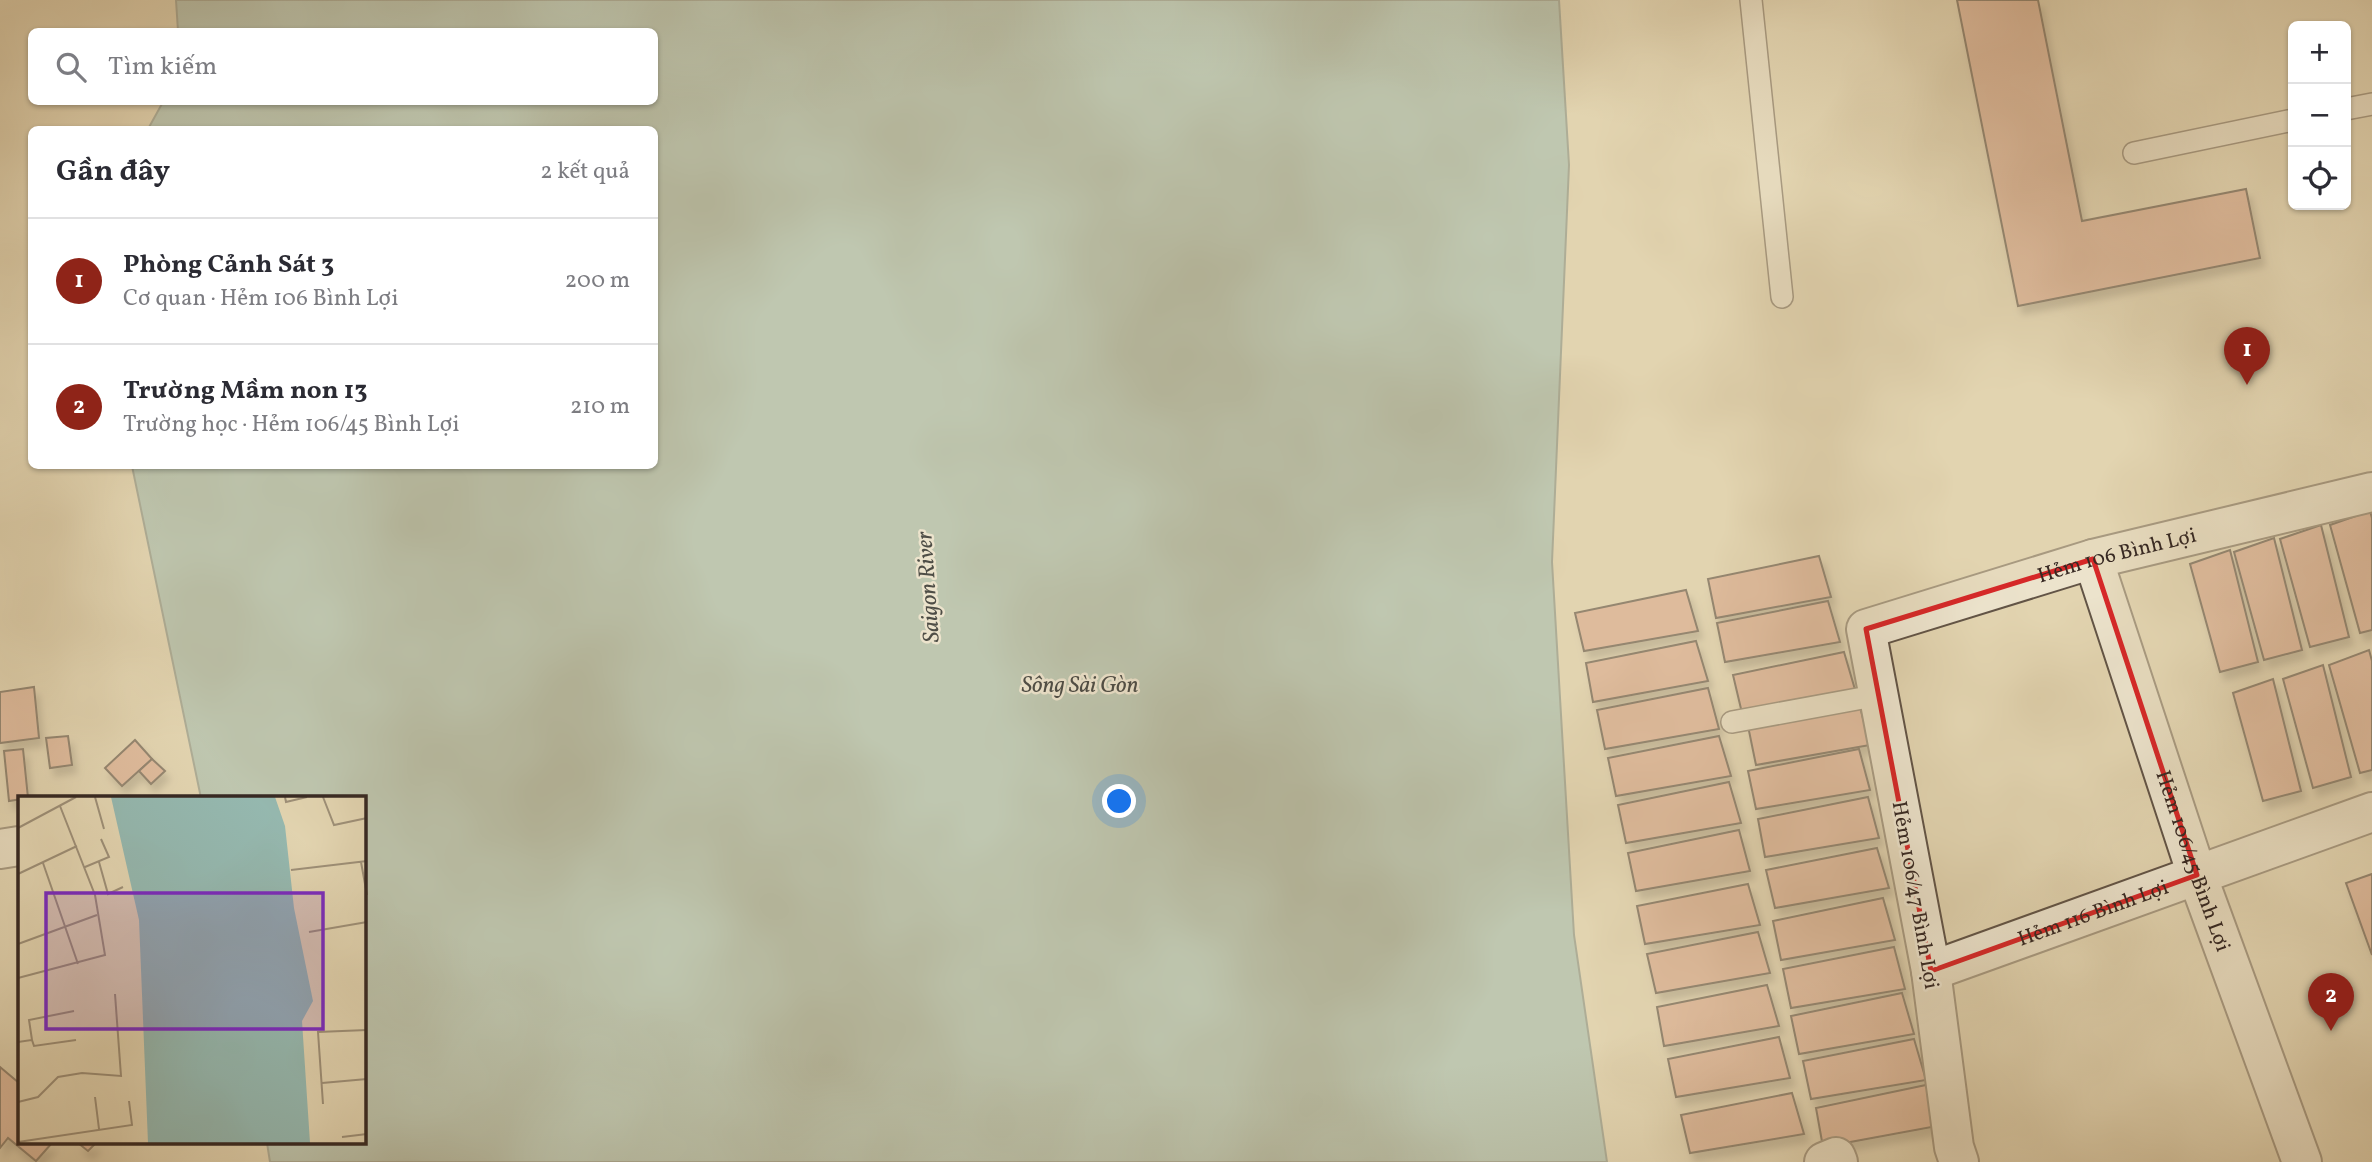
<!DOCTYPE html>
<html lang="vi">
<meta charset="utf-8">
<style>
:root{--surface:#fff;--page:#f7f7f7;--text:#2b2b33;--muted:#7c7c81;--line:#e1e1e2;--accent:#8f2418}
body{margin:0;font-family:Vollkorn,serif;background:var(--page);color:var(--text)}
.controls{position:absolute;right:21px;top:21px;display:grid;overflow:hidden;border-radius:10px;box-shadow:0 2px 5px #0004}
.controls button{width:63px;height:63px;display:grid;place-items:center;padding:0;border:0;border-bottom:2px solid var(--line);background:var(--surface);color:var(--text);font:35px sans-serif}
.you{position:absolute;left:1120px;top:802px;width:24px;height:24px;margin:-18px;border:5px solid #fff;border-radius:50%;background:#1a73e8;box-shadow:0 0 0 10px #1a73e833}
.badge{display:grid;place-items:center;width:46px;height:46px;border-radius:50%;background:var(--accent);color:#fff;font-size:23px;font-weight:700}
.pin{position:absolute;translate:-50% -58px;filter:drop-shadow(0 2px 4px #0008)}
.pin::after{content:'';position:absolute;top:37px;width:24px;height:21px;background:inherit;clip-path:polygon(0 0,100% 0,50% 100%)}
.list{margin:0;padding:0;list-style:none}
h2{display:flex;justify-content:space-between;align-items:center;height:91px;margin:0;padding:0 28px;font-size:30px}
h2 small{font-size:23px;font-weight:400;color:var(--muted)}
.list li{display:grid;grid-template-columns:46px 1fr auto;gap:21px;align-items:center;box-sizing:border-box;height:126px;padding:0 28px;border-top:2px solid var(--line)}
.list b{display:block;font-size:26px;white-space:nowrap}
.list p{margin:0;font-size:23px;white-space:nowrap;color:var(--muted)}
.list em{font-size:23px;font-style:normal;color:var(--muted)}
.icon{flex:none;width:38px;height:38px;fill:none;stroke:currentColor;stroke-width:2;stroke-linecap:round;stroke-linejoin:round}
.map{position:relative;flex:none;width:2372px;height:1162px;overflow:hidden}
.search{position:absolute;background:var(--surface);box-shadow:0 2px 5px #0004;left:28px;top:28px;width:630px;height:77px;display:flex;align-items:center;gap:18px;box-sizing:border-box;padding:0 24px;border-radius:10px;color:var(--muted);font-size:26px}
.panel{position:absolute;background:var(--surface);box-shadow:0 2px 5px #0004;left:28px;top:126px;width:630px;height:343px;border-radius:10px}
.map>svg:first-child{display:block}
.water{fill:#95b8af;stroke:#6f7f77;stroke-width:2}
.building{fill:#da9e83;stroke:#372923;stroke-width:2;filter:url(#shadow)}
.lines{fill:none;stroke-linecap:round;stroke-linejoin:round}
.lane-casing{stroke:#625446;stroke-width:24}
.street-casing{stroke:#625446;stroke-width:42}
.lane{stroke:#ece3cc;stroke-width:21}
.street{stroke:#ece3cc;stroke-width:38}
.marked{fill:none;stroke:#d62828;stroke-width:5;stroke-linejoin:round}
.labels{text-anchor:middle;stroke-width:5;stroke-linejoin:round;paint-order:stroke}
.street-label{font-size:21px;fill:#372923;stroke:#ece3cc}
.water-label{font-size:23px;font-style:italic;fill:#4e4d46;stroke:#ece3cc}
.inset-road{fill:none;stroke:#9e9078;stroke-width:2}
.view{fill:#7b2cbf;fill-opacity:0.15;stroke:#7b2cbf;stroke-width:3.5}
.inset-edge{fill:none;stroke:#372923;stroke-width:3.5}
</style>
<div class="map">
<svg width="2372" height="1162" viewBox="0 0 2372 1162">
<defs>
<filter id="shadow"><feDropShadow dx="4.5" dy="8" stdDeviation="3.5" flood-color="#0004"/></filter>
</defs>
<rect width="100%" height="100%" fill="#e2d4b0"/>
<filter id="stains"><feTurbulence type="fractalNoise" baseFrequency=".00286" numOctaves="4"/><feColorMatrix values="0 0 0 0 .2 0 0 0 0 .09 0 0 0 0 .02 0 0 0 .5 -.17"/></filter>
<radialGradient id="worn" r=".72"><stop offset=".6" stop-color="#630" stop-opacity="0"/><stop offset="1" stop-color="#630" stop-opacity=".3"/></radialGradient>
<polygon class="water" points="176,0 1559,0 1569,165 1552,562 1574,935 1607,1162 270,1162 267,1143 364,1143 364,798 201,798 132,466 654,466 654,130 148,129 163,102 654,102 654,32 178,31"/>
<g class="building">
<polygon points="1957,0 2038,0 2082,221 2246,189 2260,258 2018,306"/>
<polygon points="2370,511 2372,518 2372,630 2360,633 2330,525"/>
<polygon points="2321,525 2349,637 2310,647 2280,539"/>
<polygon points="2274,538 2302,650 2264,660 2234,552"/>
<polygon points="2230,550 2258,662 2220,672 2190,564"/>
<polygon points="1819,556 1831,597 1716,618 1708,579"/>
<polygon points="1686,590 1698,631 1584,651 1575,613"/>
<polygon points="1828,601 1840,642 1725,662 1717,623"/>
<polygon points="1696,641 1708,681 1593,702 1586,663"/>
<polygon points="2369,650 2372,661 2372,770 2360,773 2329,665"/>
<polygon points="1844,652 1856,693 1742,713 1733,675"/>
<polygon points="2323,665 2351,777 2313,788 2283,679"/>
<polygon points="2273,679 2301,791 2263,801 2233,693"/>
<polygon points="34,687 39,738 0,743 0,692"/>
<polygon points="1708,688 1719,729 1605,749 1597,710"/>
<polygon points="1859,703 1870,745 1756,765 1748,726"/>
<polygon points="68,736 72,765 50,768 46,738"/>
<polygon points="1719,736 1731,776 1616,796 1608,758"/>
<polygon points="135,740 152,759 122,786 105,768"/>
<polygon points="23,749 28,798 9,801 4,751"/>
<polygon points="1859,749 1870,790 1756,809 1748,771"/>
<polygon points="152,759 165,771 151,784 139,771"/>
<polygon points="1729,782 1741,823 1626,843 1618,805"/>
<polygon points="1868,797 1879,838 1765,857 1758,819"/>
<polygon points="1739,830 1750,871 1636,891 1628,853"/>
<polygon points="1877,848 1889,888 1775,908 1766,870"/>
<polygon points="2372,874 2372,955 2346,883"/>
<polygon points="1748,884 1760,925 1645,944 1637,906"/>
<polygon points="1883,898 1895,940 1781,960 1773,921"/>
<polygon points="1758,932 1770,973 1656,993 1647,954"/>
<polygon points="1894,947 1905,989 1791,1008 1783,969"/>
<polygon points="1767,985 1779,1026 1664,1046 1657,1007"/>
<polygon points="1902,993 1914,1034 1799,1054 1791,1016"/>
<polygon points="1779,1037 1790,1078 1676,1097 1668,1059"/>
<polygon points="1914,1039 1926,1080 1811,1099 1803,1061"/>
<polygon points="0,1067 19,1083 19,1143 52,1143 36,1161 8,1138 0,1148"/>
<polygon points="1926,1085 1937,1126 1823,1147 1816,1108"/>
<polygon points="1792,1093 1804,1134 1690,1153 1681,1115"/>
<polygon points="78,1143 96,1143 88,1151"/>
</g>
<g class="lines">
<defs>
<g id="lane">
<polyline points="1751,0 1782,297"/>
<polyline points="2346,109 2372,104"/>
<polyline points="2134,153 2293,120"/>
<polyline points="1732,722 1879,695"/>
</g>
<g id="street">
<path id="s1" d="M2093,559L2197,875L2302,1162"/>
<polyline points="0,849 19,846"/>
<path id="s2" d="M1931,971L2372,812"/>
<polyline points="1824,1162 1836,1157 1838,1162"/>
<path id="s3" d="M1959,1162L1954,1147L1931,971L1866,629L2093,559L2372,492"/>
</g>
</defs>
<use href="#lane" class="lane-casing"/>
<use href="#street" class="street-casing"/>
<use href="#lane" class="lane"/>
<use href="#street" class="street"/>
</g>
<path d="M0 0H2372V1162H0ZM2093,559L2197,875L1931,971L1866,629Z" fill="#e2d4b0" fill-opacity=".55" fill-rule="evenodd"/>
<path class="marked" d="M2093,559L2197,875L1931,971L1866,629Z"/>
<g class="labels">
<g class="street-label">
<text dy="7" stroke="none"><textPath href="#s3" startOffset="803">Hẻm 106 Bình Lợi</textPath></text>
<text dy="7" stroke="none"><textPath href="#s1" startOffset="318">Hẻm 106/45 Bình Lợi</textPath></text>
<text transform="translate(1916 895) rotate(80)" y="7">Hẻm 106/47 Bình Lợi</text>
<text dy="7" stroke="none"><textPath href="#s2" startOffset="172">Hẻm 116 Bình Lợi</textPath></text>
</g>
<g class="water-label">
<text transform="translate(927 587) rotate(-94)" y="8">Saigon River</text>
<text x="1080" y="692">Sông Sài Gòn</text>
</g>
</g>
<g transform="translate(18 796)">
<rect width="348" height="348" fill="#e2d4b0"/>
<path d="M93,1H257L267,30L276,112L295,205L284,225L292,347H130L121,124Z" fill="#95b8af"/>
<path class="inset-road" d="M77,1L86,33M267,1L268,6L289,1M305,1L316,29L349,22M0,32L58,1M81,66L90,98L105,91M343,66L349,99M25,67L60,168M67,71L91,61L83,43M273,74L349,65M0,78L59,50M291,136L349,126M0,148L79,119M0,182L87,159L77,99L42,10M14,244L16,250L58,244M0,246L14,244L11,224L56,215M304,287L349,283M77,301L81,333M0,306L20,301L40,281L64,277L103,280L97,198M305,308L300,236L349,234M324,341L349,338M0,346L114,329L111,305"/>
<path class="view" d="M28,97H305V233H28Z"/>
<rect width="348" height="348" class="inset-edge"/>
</g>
<rect width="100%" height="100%" filter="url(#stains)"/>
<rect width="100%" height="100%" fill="url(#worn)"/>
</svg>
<div class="controls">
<button>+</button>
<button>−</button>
<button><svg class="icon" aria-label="locate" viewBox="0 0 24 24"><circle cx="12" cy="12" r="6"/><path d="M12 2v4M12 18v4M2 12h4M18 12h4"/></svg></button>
</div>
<div class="you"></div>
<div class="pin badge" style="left:2247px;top:385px">1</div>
<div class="pin badge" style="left:2331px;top:1031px">2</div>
<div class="search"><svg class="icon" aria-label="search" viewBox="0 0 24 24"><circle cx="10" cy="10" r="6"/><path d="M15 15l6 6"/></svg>Tìm kiếm</div>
<section class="panel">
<h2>Gần đây<small>2 kết quả</small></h2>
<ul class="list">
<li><span class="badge">1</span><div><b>Phòng Cảnh Sát 3</b><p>Cơ quan · Hẻm 106 Bình Lợi</p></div><em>200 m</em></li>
<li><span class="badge">2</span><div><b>Trường Mầm non 13</b><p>Trường học · Hẻm 106/45 Bình Lợi</p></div><em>210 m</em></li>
</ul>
</section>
</div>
